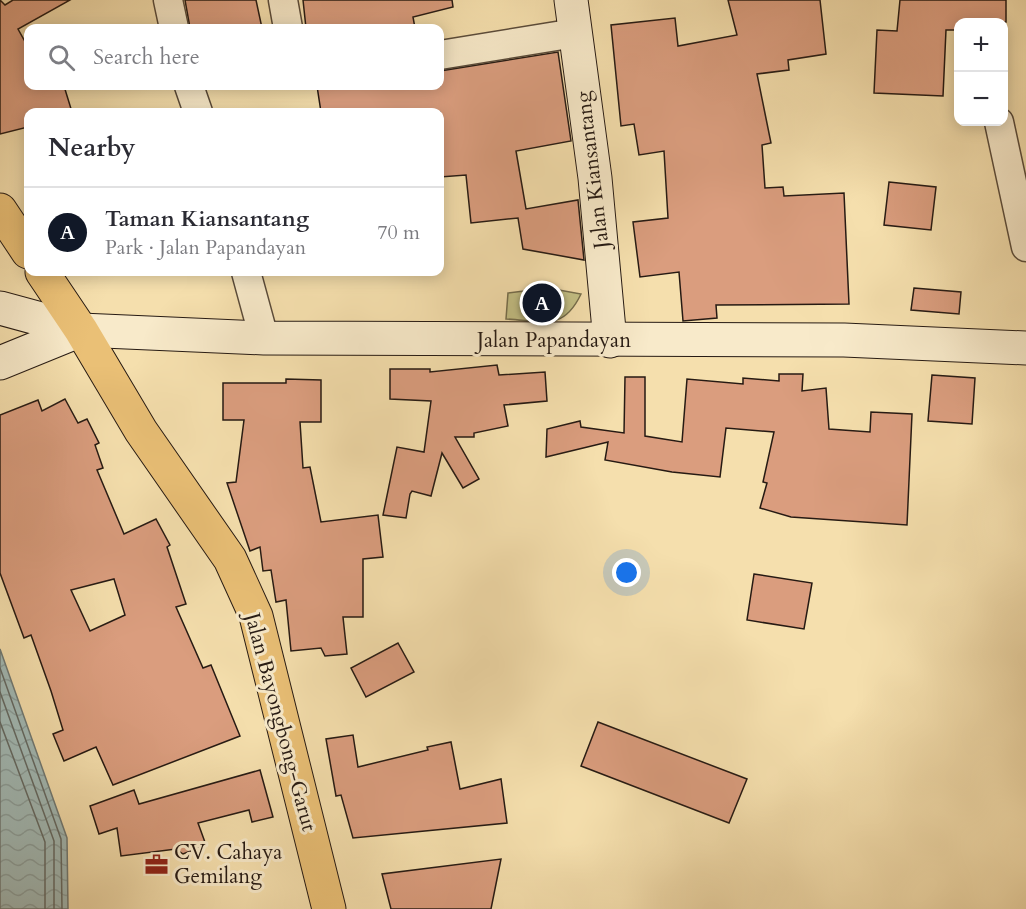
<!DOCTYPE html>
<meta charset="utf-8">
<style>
:root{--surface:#fff;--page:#f2f2f3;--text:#2b2b33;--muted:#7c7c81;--line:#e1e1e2;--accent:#111827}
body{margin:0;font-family:Cardo,serif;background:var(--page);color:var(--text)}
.controls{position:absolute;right:18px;top:18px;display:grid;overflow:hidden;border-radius:12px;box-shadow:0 3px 15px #0003}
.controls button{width:54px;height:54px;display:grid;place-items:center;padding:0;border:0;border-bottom:2px solid var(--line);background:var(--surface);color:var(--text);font:30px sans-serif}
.you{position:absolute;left:627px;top:573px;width:21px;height:21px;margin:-15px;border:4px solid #fff;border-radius:50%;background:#1a73e8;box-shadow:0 0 0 9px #1a73e833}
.badge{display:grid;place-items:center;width:39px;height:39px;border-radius:50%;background:var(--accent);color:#fff;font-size:20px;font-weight:700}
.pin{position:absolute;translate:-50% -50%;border:3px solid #fff;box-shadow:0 2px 6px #0006}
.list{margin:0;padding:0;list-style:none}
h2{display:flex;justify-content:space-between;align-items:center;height:78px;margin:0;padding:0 24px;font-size:26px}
h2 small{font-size:20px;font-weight:400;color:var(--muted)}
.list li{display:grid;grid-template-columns:39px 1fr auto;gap:18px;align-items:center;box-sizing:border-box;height:90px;padding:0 24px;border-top:2px solid var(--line)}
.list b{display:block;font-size:22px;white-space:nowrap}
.list p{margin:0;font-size:20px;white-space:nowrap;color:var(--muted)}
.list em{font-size:20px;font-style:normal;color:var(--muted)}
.icon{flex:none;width:33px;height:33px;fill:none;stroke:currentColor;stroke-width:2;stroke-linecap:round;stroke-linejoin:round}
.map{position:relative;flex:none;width:1026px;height:909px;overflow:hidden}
.search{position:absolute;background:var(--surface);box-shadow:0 3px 15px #0003;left:24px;top:24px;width:420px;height:66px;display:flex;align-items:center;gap:15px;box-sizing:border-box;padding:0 21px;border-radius:12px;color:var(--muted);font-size:22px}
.panel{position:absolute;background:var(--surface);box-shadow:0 3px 15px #0003;left:24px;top:108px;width:420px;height:168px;border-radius:12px}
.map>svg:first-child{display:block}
.park{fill:#c4c085;stroke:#756d4c;stroke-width:1.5}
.water{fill:url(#water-waves);stroke:#707a75;stroke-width:1.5}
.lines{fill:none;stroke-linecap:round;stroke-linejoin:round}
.shore{stroke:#646a64;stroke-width:1.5}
.building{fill:#da9d7e;stroke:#261a13;stroke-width:1.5;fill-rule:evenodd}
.street-casing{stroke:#5a4b3a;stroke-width:31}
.secondary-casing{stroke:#261a13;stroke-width:35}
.primary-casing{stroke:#261a13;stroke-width:35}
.street{stroke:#f8eaca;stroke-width:28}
.secondary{stroke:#f8eaca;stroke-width:33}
.primary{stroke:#eac076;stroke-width:33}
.labels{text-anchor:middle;stroke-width:6;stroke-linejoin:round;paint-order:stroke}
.street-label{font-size:21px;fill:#261a13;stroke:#f8eaca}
.poi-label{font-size:21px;fill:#261a13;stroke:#f8eaca;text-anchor:start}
</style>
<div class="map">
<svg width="1026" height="909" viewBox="0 0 1026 909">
<defs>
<pattern id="water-waves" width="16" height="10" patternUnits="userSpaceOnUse" patternTransform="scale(1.5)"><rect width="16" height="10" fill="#a2bab6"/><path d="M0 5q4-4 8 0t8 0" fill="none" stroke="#8b9f9c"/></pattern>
</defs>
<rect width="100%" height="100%" fill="#f5dfad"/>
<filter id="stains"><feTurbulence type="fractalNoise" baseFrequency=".00333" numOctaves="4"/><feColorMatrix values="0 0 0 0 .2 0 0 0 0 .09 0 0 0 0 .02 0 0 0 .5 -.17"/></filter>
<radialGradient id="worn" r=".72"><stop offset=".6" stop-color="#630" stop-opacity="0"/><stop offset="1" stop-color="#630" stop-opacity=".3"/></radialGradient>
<path class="park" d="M548,288L581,294C563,332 542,321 506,319L508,293Z"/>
<polygon class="water" points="0,649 67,838 68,909 0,909"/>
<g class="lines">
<g class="shore">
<polyline points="0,668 61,839 62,909"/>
<polyline points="0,692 54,841 54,909"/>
<polyline points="0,722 45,842 45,909"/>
</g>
</g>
<g class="building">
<polygon points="0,0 5,5 13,0 70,0 18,29 28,47 28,86 64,86 72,112 28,112 28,127 0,134"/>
<polygon points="185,0 256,0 262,28 190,28"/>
<polygon points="303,0 452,0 453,7 413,17 415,28 387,28 386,25 358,28 306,28"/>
<polygon points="728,0 820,0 826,54 788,60 789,70 757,74 771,143 762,145 765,188 783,187 784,196 844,193 849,304 716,305 717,318 683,321 679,272 640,277 633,222 668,218 664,151 639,155 634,124 621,126 611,25 675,18 678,46 737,35"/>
<polygon points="900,0 1006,0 1006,22 958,22 958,30 946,30 943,96 874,93 877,30 897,31"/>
<polygon points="558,52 571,141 516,151 526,209 578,200 584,260 523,249 518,218 471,223 466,175 440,177 440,112 321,112 317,86 440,86 440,71"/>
<polygon points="889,182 936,187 931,230 884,225"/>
<polygon points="914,288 961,292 959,314 911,310"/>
<polygon points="497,365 499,375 545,372 547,401 504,405 508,426 474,433 474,437 455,437 479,479 463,488 442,453 431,496 412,491 410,494 406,518 383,515 397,447 424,452 431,401 390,399 390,369 430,369 430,372"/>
<polygon points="779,374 803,374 802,391 826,388 829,429 870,432 871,412 912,414 907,525 791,517 760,508 767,483 763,482 774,432 726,428 720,477 672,472 605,460 608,442 546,457 547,429 580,421 581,427 624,433 625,377 645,377 645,436 682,442 687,379 743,384 743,378 779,381"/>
<polygon points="932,375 975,378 972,424 928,421"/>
<polygon points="286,379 321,380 321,422 300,422 303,468 310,467 321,522 378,515 383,557 363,559 363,617 343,617 347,654 325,656 321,648 291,651 286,600 276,602 271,570 263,571 260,547 250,551 227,483 236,482 244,420 223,420 223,383 286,383"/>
<path d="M65,399L78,423L87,419L99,443L95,445L103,468L97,470L124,534L156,519L170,545L167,547L186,604L176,607L203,668L211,665L240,736L113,785L96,747L64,761L53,734L63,730L51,691L31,635L24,638L0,573V415L38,400L42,411ZM114,579L125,615L90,631L71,590Z"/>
<polygon points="754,574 812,583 804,629 747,620"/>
<polygon points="398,643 414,672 366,697 351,668"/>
<polygon points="598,722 747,779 729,823 581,766"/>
<polygon points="353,735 358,767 428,750 427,747 451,742 460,789 501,779 507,823 353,838 341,795 336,796 326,739"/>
<polygon points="260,770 273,817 252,822 249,810 198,823 206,845 183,854 176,849 121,856 117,828 99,834 90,806 134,790 139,804"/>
<polygon points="501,859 491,909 391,909 382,874"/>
</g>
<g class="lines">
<defs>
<g id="street">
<polyline points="168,0 174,28"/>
<polyline points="283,0 288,28"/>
<polyline points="440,55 575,33"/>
<polyline points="189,86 198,112"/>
<polyline points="999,122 1026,247"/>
<polyline points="246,272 264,338"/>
</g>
<g id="secondary">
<polyline points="571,0 595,178 610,341"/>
<polyline points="0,308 81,330 264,338 844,340 1026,348"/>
<polyline points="0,363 81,330"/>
</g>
<g id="primary">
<polyline points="0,210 28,252"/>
<polyline points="42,272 81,330 141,431 230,559 256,616 329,909"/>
</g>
</defs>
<use href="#street" class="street-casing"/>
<use href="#secondary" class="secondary-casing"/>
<use href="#primary" class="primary-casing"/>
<use href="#street" class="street"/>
<use href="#secondary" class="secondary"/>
<use href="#primary" class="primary"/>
</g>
<defs>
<symbol id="office-bare" viewBox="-9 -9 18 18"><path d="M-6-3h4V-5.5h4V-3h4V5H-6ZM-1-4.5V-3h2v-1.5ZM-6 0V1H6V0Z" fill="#8f2418" stroke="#f8eaca" stroke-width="2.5" paint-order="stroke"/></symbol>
</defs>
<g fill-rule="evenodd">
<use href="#office-bare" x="140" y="848" width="33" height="33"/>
</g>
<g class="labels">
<g class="street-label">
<text transform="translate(592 170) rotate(-97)" y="7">Jalan Kiansantang</text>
<text x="554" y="347">Jalan Papandayan</text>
<text transform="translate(281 722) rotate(75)" y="7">Jalan Bayongbong-Garut</text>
</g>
<g class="poi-label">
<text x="174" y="859">CV. Cahaya<tspan x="174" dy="24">Gemilang</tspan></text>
</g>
</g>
<rect width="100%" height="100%" filter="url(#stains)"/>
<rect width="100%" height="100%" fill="url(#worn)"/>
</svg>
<div class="controls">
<button>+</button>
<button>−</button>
</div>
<div class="you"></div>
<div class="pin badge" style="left:542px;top:303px">A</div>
<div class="search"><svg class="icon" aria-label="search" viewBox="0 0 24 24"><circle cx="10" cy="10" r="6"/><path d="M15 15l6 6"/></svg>Search here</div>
<section class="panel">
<h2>Nearby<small></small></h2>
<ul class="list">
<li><span class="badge">A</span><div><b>Taman Kiansantang</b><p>Park · Jalan Papandayan</p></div><em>70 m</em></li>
</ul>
</section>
</div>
